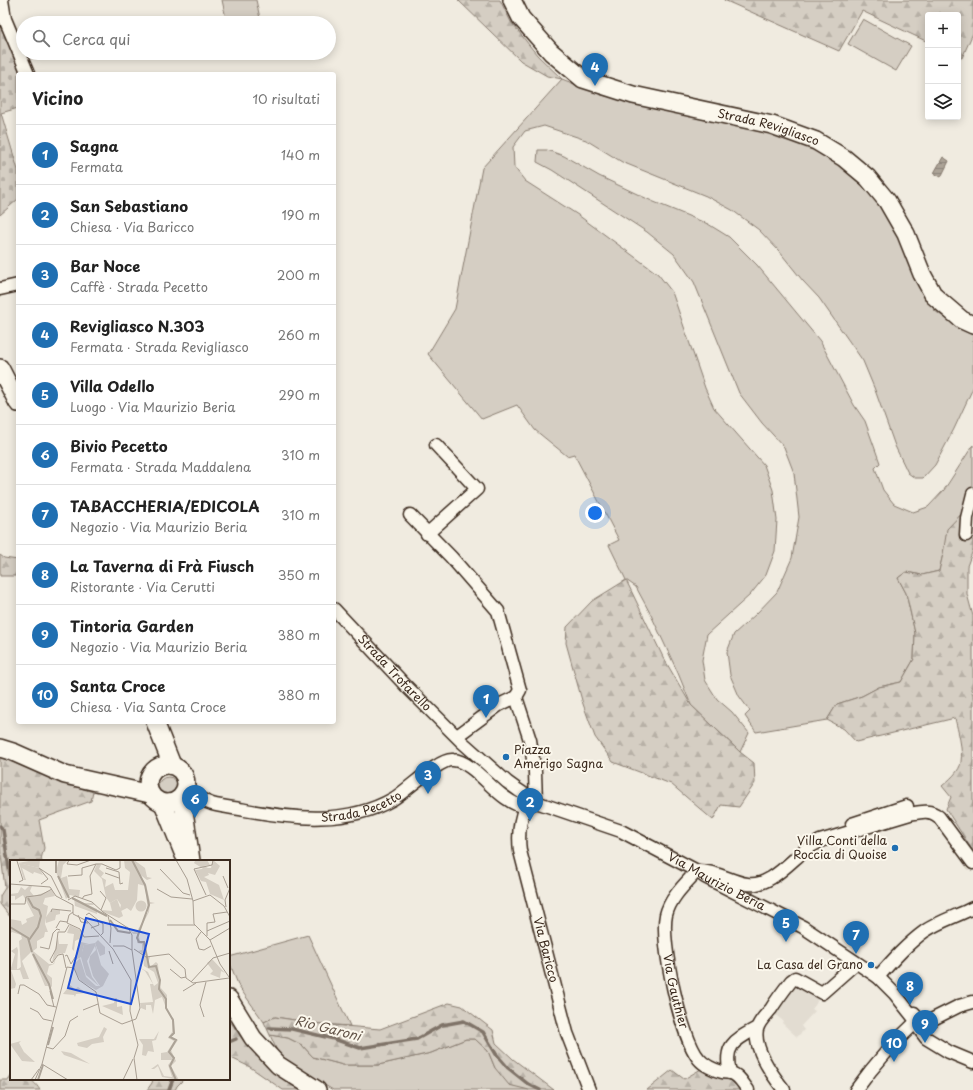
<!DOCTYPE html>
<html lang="it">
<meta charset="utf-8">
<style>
:root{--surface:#fff;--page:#f6f6f6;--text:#222;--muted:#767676;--line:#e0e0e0;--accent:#1f6fb2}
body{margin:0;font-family:"Playpen Sans",sans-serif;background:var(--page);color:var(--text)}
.controls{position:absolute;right:12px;top:12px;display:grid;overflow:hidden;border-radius:4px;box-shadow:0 2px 10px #0003}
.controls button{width:36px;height:36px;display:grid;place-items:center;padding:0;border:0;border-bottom:1px solid var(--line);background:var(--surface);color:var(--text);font:20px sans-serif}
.you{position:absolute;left:595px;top:513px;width:14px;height:14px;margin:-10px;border:3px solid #fff;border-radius:50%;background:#1a73e8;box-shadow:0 0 0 6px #1a73e833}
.badge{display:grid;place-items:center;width:26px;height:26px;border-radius:50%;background:var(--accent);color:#fff;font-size:13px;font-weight:700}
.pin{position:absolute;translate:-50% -33px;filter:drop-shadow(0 1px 2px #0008)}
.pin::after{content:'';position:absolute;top:21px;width:14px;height:12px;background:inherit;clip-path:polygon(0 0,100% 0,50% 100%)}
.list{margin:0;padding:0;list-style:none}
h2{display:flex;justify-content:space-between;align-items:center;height:52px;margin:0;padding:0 16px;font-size:17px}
h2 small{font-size:13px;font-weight:400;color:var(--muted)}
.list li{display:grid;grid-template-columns:26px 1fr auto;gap:12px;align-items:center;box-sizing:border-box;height:60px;padding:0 16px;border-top:1px solid var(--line)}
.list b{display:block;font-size:15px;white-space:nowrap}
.list p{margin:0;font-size:13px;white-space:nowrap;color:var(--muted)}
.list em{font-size:13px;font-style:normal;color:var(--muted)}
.icon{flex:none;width:22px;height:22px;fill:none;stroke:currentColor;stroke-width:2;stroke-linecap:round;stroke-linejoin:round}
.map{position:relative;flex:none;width:973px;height:1090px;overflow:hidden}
.search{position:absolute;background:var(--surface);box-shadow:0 2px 10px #0003;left:16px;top:16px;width:320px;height:44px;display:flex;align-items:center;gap:10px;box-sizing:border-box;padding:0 14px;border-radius:22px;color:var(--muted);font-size:15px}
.panel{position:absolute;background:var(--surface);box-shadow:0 2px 10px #0003;left:16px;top:72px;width:320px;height:652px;border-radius:4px}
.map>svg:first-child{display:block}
.built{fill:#e2dcd1}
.grass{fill:#d5cec3;stroke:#887c70}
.forest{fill:url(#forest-firs);stroke:#887c70}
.cemetery{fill:url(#cemetery-stones);stroke:#887c70}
.water{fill:url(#water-rules);stroke:#7f7367}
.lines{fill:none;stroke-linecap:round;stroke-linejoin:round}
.stream{stroke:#7f7367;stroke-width:3.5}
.street-casing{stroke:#3b2a1e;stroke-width:15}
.secondary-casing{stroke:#3b2a1e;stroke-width:20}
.street{stroke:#fbf7ec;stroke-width:12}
.secondary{stroke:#fbf7ec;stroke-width:17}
.poi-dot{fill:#1f6fb2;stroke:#fbf7ec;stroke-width:1.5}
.labels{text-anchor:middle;stroke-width:4;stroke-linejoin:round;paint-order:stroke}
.street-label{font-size:12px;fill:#3b2a1e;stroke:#fbf7ec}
.poi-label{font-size:12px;fill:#3b2a1e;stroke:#fbf7ec;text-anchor:end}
.water-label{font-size:13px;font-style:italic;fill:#635448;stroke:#fbf7ec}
.inset-river{fill:none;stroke:#aca397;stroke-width:2}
.inset-road{fill:none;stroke:#a89e92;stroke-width:1}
.view{fill:#1d4ed8;fill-opacity:0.15;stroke:#1d4ed8;stroke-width:2}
.inset-edge{fill:none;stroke:#3b2a1e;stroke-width:2}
</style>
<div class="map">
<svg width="973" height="1090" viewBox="0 0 973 1090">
<defs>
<pattern id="forest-firs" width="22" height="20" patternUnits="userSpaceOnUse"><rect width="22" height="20" fill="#d5cec3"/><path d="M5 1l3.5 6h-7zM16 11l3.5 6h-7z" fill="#b8b1a7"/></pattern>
<pattern id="cemetery-stones" width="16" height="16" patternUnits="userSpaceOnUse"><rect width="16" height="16" fill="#d5cec3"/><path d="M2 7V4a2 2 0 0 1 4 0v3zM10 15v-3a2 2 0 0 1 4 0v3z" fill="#b8b1a7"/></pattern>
<pattern id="water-rules" width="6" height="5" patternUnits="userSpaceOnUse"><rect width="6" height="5" fill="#aca397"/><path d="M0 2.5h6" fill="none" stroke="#8d857b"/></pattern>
</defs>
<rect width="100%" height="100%" fill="#f0ebe0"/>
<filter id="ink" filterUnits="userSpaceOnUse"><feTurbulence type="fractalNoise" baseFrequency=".025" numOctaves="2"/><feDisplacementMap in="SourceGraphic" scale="8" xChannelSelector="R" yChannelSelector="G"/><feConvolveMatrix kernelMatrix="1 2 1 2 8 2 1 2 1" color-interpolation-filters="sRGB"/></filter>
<g filter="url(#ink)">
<polygon class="built" points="793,981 819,995 816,1004 812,1009 815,1011 801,1026 804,1030 797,1037 782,1023 783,1021 771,1011"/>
<g class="grass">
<polygon points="222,0 256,0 261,23 227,23"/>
<polygon points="863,19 911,46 896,71 848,44"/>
<polygon points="562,79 602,95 779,136 813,148 848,171 876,198 896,232 919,286 935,311 960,328 973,333 973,388 954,429 935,465 923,478 915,478 908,473 895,446 875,390 863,361 819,298 803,281 779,251 759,230 732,210 706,196 622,162 586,140 544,126 525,131 513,147 514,167 525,181 578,215 658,274 672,292 705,388 714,408 764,465 773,490 777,520 775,551 766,575 750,595 707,634 702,660 705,680 717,699 732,712 749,733 740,752 691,705 678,673 651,615 636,587 626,580 609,545 619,540 574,454 567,456 535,430 517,405 482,419 428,354 455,309 482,168"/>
<polygon points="538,150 547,150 564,156 599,176 654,202 708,224 729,237 757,265 820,341 854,405 865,421 880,463 875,468 883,490 894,504 913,512 928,507 944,490 973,445 973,486 967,508 943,554 939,571 922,575 906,572 898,578 906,593 915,633 914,659 901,682 879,687 862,696 837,704 827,720 756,732 745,716 750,711 739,696 730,675 727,652 734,634 756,614 777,592 792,558 799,517 794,473 784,447 762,423 739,393 694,282 674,254 647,232 552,170 537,162"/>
<circle cx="168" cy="787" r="10"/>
<polygon points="308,935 350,1026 321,1024 275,1017 264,1022 239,987 229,961 229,957"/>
<polygon points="270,1035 288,1038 302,1045 313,1057 343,1065 378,1065 431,1053 466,1039 475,1039 488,1051 495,1068 529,1090 333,1090 298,1069 278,1053"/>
</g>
<g class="forest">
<polygon points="458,0 500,0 511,22 537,55 562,79 547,76 521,61"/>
<polygon points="724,0 973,0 973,33 962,58 958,57 958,15 928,15 928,42 862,11 839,51"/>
<path d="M967,508L962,537L973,540V550L967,566V594L973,616V684L971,689L973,695V851L946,809L951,797L942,786C949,780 960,771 961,762C963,747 958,732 955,718L856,742L844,729L827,720L837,704L862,696L879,687L901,682L914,659L915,633L906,593L898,578L906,572L922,575L939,571L943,554L947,529Z"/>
<polygon points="0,555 4,558 18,560 18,576 0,576"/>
<polygon points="626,580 663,657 691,705 740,752 754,763 755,783 739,807 721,805 713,820 671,784 613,762 595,737 583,704 566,643 567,627 592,601"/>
<polygon points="0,757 64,783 93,792 91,801 39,820 44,848 41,859 42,861 11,861 11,918 0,904 0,896 5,888 0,847"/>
<polygon points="449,1003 462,1006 493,1030 496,1043 513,1059 554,1090 529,1090 509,1085 495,1068 488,1051 475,1039 466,1039 431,1053 378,1065 343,1065 313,1057 302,1045 288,1038 270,1035 264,1022 275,1017 321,1024 380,1029"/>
<path d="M229,1020L230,1021C235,1028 240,1037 246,1044C260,1060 281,1079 300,1090H283L250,1067L229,1057Z"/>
<polygon points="701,1069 730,1080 742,1090 647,1090 672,1070 684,1079"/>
<path d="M11,1076V1079C26,1079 31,1076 40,1090H0V1080H9Z"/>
<polygon points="153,1079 184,1079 177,1086 175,1090 147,1090 152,1083"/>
</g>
<polygon class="cemetery" points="0,26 25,74 18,74 18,108 1,113 18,170 18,199 0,215"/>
<polygon class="water" points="943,157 949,161 941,177 934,173"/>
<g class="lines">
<g class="stream">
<polyline points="0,826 3,830 11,881"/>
<polyline points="269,1028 292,1029 334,1039 360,1048 417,1039 442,1025 464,1021 483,1032 496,1054 508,1068 528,1084 540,1090"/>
<polyline points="229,1042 236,1039"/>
<polyline points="169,1090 173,1079"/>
</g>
<defs>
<g id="street">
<polyline points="2,0 5,19 28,74"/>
<polyline points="0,289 18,285"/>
<polyline points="410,515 451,557 498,611 520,690 516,697"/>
<polyline points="427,534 477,489 436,445"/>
<polyline points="966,535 967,518 973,494"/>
<path id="s1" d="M334,609L407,687L461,741L507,782L518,790L536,802L621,831L697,871L705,877L803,927L878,977L895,994L914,1018L920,1030L926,1038L949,1052L973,1062"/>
<polyline points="457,736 499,705 516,697 530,740 535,772 536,802"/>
<path id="s2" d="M185,791C194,795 203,801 212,804C223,807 235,808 245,810C294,819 348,825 393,799C407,791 439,758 453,760C477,762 497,802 525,807L536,802"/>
<path id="s3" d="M525,807C519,822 518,836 520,851L567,1033L589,1090"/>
<polyline points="852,824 907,806"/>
<path id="s4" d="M697,871C685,884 670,898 666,915C660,942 681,1038 699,1059C704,1065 714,1070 722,1072C725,1073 728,1072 731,1073C739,1075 743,1084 748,1090"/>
<path d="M699,871C716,871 730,881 747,884C770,888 792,859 809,847C813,845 817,843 820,841L910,814C920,812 930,809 939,817L973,863"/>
<path d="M878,977C892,961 907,944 925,931C940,921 957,916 973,908"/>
<polyline points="914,1013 922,1023 925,1023 959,1006 973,1002"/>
<path d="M730,1073C723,1045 735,1040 757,1028"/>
<path d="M784,1090C773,1076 753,1048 757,1029C759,1021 766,1015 771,1009C777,999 784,990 791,981L795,978L822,993L856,963"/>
<path d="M856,1090C874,1065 893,1043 916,1022"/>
</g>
<g id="secondary">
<path id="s5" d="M512,0L521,18L551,52L583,79L633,95L772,125L816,141L844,158L868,178L887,201L906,234L922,274L934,296L962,320L973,325"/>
<polyline points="0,368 18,403"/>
<polyline points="155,722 172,765"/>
<polyline points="0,748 13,752 65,775 150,794"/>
<circle cx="167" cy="784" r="19"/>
<polyline points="182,796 191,861"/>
<polyline points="163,803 184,855"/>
<polyline points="229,999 253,1038 278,1065 317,1090"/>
</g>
</defs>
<use href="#street" class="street-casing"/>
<use href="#secondary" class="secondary-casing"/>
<use href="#street" class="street"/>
<use href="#secondary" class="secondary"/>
</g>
</g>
<g class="poi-dot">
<circle cx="506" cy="757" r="4"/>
<circle cx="895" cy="848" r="4"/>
<circle cx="871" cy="965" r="4"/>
</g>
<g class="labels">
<g class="street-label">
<text dy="4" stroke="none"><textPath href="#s5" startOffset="299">Strada Revigliasco</textPath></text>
<text dy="4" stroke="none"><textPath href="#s1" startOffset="88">Strada Trofarello</textPath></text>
<text dy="4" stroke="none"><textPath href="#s2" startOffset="182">Strada Pecetto</textPath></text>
<text dy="4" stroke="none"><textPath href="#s1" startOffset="478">Via Maurizio Beria</textPath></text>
<text dy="4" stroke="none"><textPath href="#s3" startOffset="147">Via Baricco</textPath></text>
<text dy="4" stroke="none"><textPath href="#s4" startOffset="132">Via Gauthier</textPath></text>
</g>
<g class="poi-label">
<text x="514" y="754" text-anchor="start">Piazza<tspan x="514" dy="14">Amerigo Sagna</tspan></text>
<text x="887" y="845">Villa Conti della<tspan x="887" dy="14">Roccia di Quoise</tspan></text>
<text x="863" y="969">La Casa del Grano</text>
</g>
<g class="water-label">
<text transform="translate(328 1028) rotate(14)" y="5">Rio Garoni</text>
</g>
</g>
<g transform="translate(10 860)">
<rect width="220" height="220" fill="#f0ebe0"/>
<path d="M24,0H30L29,8L8,3ZM197,0L200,5L194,6L198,8H201L203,0L210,6L205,15L198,13L199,15L194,17L209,25L214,40L200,34L196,22L191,21L185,10L192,9L194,6L192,8L184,3L185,1ZM107,39L113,56L109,58L93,52L92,50L102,51L100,43ZM125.5 46a5.5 5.5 0 1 1 11 0a5.5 5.5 0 1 1-11 0ZM41,50H50V54L46,55L45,60L36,63V57ZM48,77L49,84H58L55,93L48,94L42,102ZM85,83L91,105L99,114L93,126L86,130L71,121L62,106L70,98L76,117L86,126H90L83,116L79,102L80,96L86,90L85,86L77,101L82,117L89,126L76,115L71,97L64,101L70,92H72L74,85ZM7,87L8,90L7,109L1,108L5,94L1,91ZM202,99L215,113L211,111L210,118L200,114L203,111L197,103ZM105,138H107V147L112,146L113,155L92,146L104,143Z" fill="#d5cec3"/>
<path d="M49,0H58L53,5L51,18L57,16L59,29L70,30L69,37L60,35L56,39L46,12ZM114,0H124L135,8L137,17L142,18L137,20L128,13L136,24L140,42L145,43L140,44L139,52L128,73L130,81H133L136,85L137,96L128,91L132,90V84L127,83V74H123L116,65L123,72L127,71L138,52L135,26L128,24L127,40L121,51L117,48L109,52L111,45L107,39L100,43L96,37L92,19L84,11L87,4L91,5L89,9L94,13L91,17L96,20L95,27L103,23L105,30H118L120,12L115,8ZM9,3L29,8L33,15L24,12L23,14L12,8L16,20H14ZM19,26H22L20,31L24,36L42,30L45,36L35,38L33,44L38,46L35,64L38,72H35L34,77L27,81V88L23,91L39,104H43L46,98L44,104L39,106L37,114L42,118V126L40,129L39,126H35L21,92L12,101L19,119H13L10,110H1L6,124L5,128L0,129V107L8,109L11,107L9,81L12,79L11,75L2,72L0,74V59L11,61L12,65L17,62L16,59L24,56L13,35L5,40V36H0V34L8,33L11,27L15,30ZM64,38L74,43H83L84,45H78L87,49V54L65,46ZM60,65L70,70L73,76L71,82L79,84L74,85L72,92L67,96L69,79L65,81L64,91L62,89L64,74L57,73ZM88,80L95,87V94L90,96L85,83ZM133,97H140L138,103L140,107L146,102L148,104L150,127L157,135V151L152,137L145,140L143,154L141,145H136V150L131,148L130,143L143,142L140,124H143L135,111L127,106L138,112L144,126L148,123L144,112L134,106ZM60,125L65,129L68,127L76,133L66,134L65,137L64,135L53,134ZM162,157L164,159V173L160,178L168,180L161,190L166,201L161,206L169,220L152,217L148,206L144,209H141L148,204L154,216L162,217L158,205L162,200H151V193L157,192L164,181L158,178L162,172ZM94,167L97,169L93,177L94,182L82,184L77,188L68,186L67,183L89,177ZM149,171L146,180L142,181L144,192L138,191L136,196L132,195L133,185L129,179H144ZM11,181L9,183L14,192L25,202L12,201L0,184ZM51,191L61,193L80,204L54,195Z" fill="#d5cec3"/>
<path class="inset-river" d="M46,0V13M122,0L135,25L139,45L127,78L129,82H134L139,107L146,106L150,120L149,129L156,139V148L163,160L164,173L160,177L166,180L159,192L164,198L160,206L166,220M48,16L59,38M18,38L23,47L29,50L31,56L28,67L19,80M62,38L97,56M100,60L108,71L120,73M0,67L18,78L22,92M23,94L39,124L43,139M38,185L43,167M28,220L33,205"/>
<path class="inset-road" d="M59,0L57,4L67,5L81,0M166,0L177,19L183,41L200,35L214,46L220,57M7,1L13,20L9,22M29,8L41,16L52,38M29,8L38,19L31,24M72,8L86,4M96,8L109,12L110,24L113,23M150,9L173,33L180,35M95,13L109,18M58,16L72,15V8M213,16L218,28M0,24L40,27L46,36L63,45V54L77,61L103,89L121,120L120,151L128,185L124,198L127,220M147,29L161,37L182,39M90,31L96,38L91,50M196,35L184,9L202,5L203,0M72,39L74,36L82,34L80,16L86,4H92L106,10L110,8V0M58,40L65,36L82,42L93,52L118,68L122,75V90M183,41L184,64L200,80L210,104L219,117M0,44H15L16,37L31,35L42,29M216,47L215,40L220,28M41,52L42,49L61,51M63,52L59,55L57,63L70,69L74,77L89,76M68,55L71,62L78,63M76,55L79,53L93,64V73L90,76M98,56L101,68L100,83M157,65H185M46,68L50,61L57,62M81,68L89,65L87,59M197,71L220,61M191,72L186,79L189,89L194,90L201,86M197,76V63L205,62L203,54L217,52M200,80L220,68M103,86H114L122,90M30,87L39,89L43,73L47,69L50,70M124,89L136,97L159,94L175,109L176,118L183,123L219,118M99,91L103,104M55,96L57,95L61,104L67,94M42,103L40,100L46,89L48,72H55L59,65M42,103L48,95L53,94L56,108M160,109L171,118L176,117M181,122L203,98L220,93M40,131L44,147M173,131L186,123M8,134L10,125H14L29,134L37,145L46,147M20,148L28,152L33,159L42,161M73,150L88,144M194,157L190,145L196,122M36,187L43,189L55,176L60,161L68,156M32,204L58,220M21,220L29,209M25,220L32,204L57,107L64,108L69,120L86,132L90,153L112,164L126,159L130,148L122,90M113,220L123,199"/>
<path class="view" d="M76,58L139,74L121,144L58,128Z"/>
<rect width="220" height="220" class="inset-edge"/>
</g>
</svg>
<div class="controls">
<button>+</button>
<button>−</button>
<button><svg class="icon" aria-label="layers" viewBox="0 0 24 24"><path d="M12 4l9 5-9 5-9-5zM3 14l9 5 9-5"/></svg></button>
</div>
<div class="you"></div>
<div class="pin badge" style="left:486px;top:718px">1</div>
<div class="pin badge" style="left:530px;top:821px">2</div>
<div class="pin badge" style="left:428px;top:794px">3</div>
<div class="pin badge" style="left:595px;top:86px">4</div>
<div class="pin badge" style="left:786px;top:942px">5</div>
<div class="pin badge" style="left:195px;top:818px">6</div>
<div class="pin badge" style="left:856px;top:954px">7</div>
<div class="pin badge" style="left:910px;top:1005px">8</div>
<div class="pin badge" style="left:925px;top:1043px">9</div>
<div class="pin badge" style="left:894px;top:1062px">10</div>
<div class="search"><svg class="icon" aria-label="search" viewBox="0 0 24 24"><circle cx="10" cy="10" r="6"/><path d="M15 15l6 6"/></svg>Cerca qui</div>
<section class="panel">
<h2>Vicino<small>10 risultati</small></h2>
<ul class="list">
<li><span class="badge">1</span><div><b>Sagna</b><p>Fermata</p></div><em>140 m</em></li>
<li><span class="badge">2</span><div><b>San Sebastiano</b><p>Chiesa · Via Baricco</p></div><em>190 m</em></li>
<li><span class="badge">3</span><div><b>Bar Noce</b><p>Caffè · Strada Pecetto</p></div><em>200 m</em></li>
<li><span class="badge">4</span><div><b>Revigliasco N.303</b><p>Fermata · Strada Revigliasco</p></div><em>260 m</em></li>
<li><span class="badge">5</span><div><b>Villa Odello</b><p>Luogo · Via Maurizio Beria</p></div><em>290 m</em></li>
<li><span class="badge">6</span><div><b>Bivio Pecetto</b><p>Fermata · Strada Maddalena</p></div><em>310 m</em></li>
<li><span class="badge">7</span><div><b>TABACCHERIA/EDICOLA</b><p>Negozio · Via Maurizio Beria</p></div><em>310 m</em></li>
<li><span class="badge">8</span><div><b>La Taverna di Frà Fiusch</b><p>Ristorante · Via Cerutti</p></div><em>350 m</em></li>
<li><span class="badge">9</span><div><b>Tintoria Garden</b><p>Negozio · Via Maurizio Beria</p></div><em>380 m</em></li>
<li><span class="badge">10</span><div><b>Santa Croce</b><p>Chiesa · Via Santa Croce</p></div><em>380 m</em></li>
</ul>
</section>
</div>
